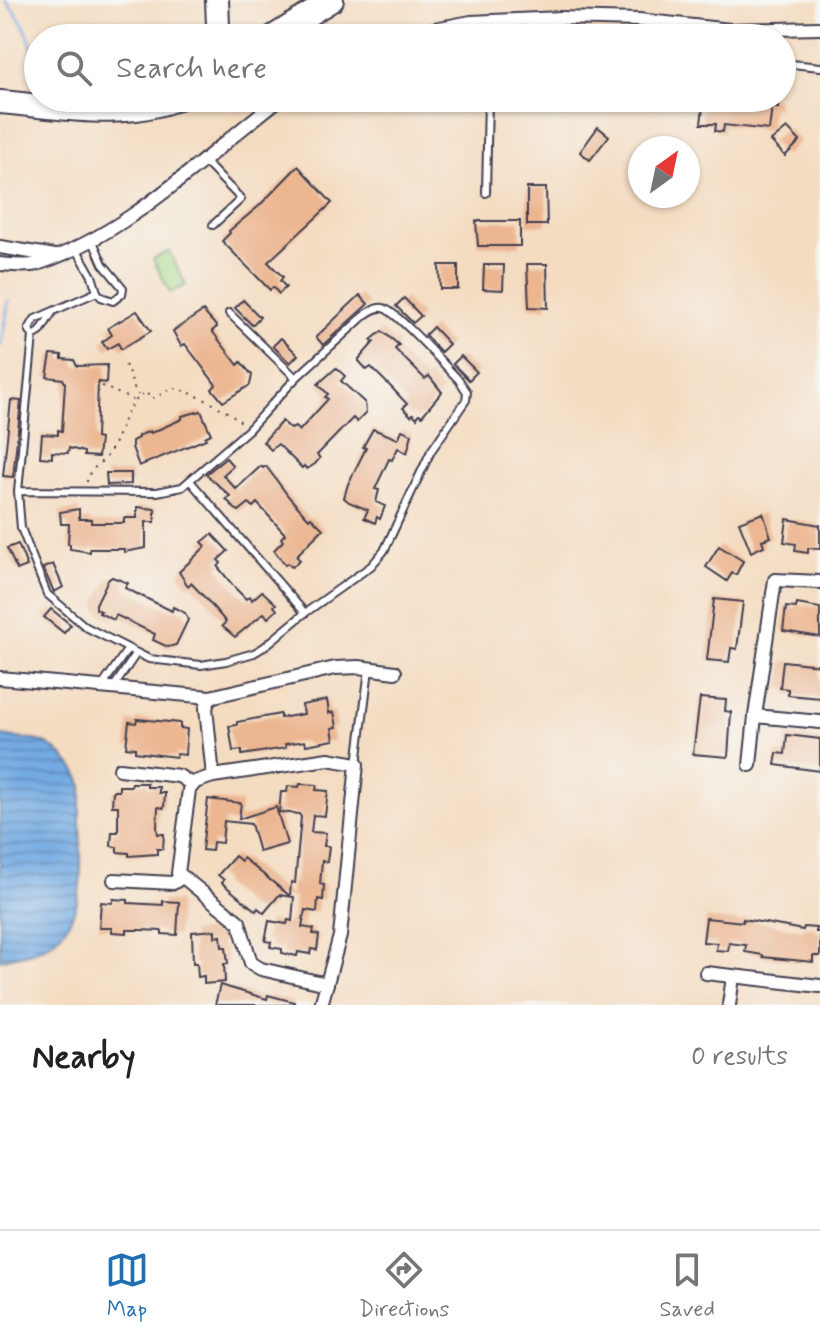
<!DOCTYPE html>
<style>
:root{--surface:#fff;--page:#f6f6f6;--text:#222;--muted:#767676;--line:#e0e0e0;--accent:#1f6fb2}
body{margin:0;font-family:Mynerve,sans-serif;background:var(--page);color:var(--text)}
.compass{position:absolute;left:628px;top:136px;width:72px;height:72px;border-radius:50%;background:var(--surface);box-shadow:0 2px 6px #0004;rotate:33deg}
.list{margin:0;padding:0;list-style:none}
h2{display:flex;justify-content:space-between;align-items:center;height:104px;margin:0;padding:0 32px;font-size:34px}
h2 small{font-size:26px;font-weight:400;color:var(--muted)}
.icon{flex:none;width:44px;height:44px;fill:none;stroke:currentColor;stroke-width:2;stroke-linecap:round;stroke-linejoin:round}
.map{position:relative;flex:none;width:820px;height:1005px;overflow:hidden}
.search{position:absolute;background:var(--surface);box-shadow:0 2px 6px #0004;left:24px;right:24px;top:24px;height:88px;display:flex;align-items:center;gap:20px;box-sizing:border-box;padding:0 28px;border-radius:44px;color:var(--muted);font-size:30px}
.sheet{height:224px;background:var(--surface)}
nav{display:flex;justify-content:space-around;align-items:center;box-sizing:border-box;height:112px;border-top:2px solid var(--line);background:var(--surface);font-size:22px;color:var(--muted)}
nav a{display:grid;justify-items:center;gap:4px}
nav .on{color:var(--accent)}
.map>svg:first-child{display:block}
.green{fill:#a4d787;stroke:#637c61;stroke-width:2}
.water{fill:url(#water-rules);stroke:#4a668e;stroke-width:2}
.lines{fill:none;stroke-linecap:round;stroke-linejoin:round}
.stream{stroke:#73aae2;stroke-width:3}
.building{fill:#ecb691}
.lane-casing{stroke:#423e4f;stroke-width:10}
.street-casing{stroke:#423e4f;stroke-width:16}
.highway-casing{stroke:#423e4f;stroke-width:26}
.path{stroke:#423e4f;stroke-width:2;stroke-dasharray:2 6;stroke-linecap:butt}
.lane{stroke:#fff;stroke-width:6}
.street{stroke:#fff;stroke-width:12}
.highway{stroke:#fff;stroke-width:22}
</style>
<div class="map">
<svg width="820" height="1005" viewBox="0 0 820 1005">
<defs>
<pattern id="water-rules" width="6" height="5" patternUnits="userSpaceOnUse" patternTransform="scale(2)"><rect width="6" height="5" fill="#73aae2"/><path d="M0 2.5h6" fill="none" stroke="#5e8ab8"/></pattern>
</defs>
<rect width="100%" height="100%" fill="#f6f6f2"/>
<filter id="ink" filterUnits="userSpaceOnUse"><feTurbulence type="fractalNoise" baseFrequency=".0125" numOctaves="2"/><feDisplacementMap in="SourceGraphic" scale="16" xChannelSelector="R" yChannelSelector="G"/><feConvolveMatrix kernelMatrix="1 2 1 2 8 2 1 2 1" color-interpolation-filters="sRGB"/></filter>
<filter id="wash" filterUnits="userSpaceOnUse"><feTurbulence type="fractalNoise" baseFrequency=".006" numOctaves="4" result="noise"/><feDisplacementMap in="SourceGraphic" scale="32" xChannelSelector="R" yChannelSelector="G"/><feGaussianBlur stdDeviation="1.8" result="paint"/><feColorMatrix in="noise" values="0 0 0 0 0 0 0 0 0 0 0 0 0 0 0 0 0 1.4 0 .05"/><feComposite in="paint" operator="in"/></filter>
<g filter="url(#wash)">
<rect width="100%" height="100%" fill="#f4dcc1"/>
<polygon class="green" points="169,251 186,285 170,293 153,259"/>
<path class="water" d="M0,735C19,742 39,734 57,751C65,758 76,769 80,779C85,790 80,798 80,809C79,854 92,909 52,942C38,953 17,955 0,960Z"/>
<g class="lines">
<g class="stream">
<path d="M5,0C22,18 34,40 34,65"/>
<polyline points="0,346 9,301"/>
</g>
</g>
<g id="blocks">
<g class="building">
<polygon points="704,98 771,98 778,100 778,108 772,107 769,130 724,125 723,132 715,131 716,124 701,124"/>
<polygon points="598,127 609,136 590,160 580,152"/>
<polygon points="787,128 800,141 785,156 771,141"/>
<polygon points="298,166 332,203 268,262 283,277 280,281 286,287 279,294 273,287 270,290 222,241 230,233 229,231 259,206"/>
<polygon points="527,188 546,188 547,225 527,225"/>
<polygon points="476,221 520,221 520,246 478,246"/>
<polygon points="527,264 547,264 548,308 529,307"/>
<polygon points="439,265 458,265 458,289 440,289"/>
<polygon points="484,265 504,265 503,290 483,289"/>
<polygon points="360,295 368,304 323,345 316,337"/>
<polygon points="404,298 421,316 413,323 396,306"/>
<polygon points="243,300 260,317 252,325 235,308"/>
<polygon points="137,311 151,331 121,349 118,343 107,349 102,342 112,335 108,328"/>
<polygon points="203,311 217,327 212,331 238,365 241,362 252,375 250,385 223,402 212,389 216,385 185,344 181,346 173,331"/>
<polygon points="433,327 449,344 441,352 425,335"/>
<polygon points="382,331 399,345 395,349 425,379 429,376 442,392 422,416 419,414 417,418 413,414 411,416 403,408 407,404 392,388 371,367 367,370 359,361 359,359 374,342 371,340"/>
<polygon points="281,338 298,355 290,363 273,346"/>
<polygon points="51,354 62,355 62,359 74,360 77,366 107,365 106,383 98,382 96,438 100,439 98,457 84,456 84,452 69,448 68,453 52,452 52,458 40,457 42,434 58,435 58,430 62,431 65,383 63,379 47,377"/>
<polygon points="461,356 477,372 469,380 453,364"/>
<polygon points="336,368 345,376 341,381 365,403 366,413 357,422 353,418 317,455 320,458 315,464 307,469 304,466 302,468 278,444 271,450 263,442 282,421 291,429 295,427 299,431 328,399 325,397 328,394 318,384"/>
<polygon points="11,400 21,401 13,477 3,476"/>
<polygon points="201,411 211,434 205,437 206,439 139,466 132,447 132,441 138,438 138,436 150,431 151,433 182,419 182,416"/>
<polygon points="373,429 398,439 402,430 412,434 407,453 398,448 392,460 389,459 375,489 379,490 376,502 385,506 380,519 377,517 375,523 364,518 368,510 349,502 344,498 348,484 366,448 363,447"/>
<polygon points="226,458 233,466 223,475 236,489 261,466 263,468 266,466 289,497 309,519 311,517 323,529 296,556 300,560 292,567 287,563 285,565 274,550 283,541 281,538 285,534 257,503 253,507 249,503 239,511 235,509 226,499 230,496 206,474"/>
<polygon points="106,473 131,473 131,484 107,485"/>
<polygon points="137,507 155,509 155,522 146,522 146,548 124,552 124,549 90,549 90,552 70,549 70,544 68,544 69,524 61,524 60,512 79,509 79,519 91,519 91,523 124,523 124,518 137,518"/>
<polygon points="763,513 771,537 762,540 764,546 751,552 739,522"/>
<polygon points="787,519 820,525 820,549 808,548 808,553 795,551 796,544 784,542"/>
<polygon points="212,534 228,551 218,560 221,563 218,567 235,588 246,599 250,596 252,600 262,591 276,604 274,606 277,610 268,618 264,613 235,637 222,626 226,622 207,600 191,583 188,586 179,572 206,546 202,542"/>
<polygon points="18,544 27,566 17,570 7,548"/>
<polygon points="719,546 743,561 736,575 732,573 727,581 706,567"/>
<polygon points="53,564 63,587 54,592 43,568"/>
<polygon points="112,577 128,583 125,588 172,611 173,607 185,613 188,620 176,645 168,647 153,640 155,634 116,615 114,620 99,613 101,611 96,609 96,604 108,580"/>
<polygon points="714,599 743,602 737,649 731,648 729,662 707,660"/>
<polygon points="797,604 820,608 820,637 783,631 786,607 796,608"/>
<polygon points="51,609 71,625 64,633 44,617"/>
<polygon points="783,661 820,665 820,698 788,695 788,689 780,688"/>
<polygon points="700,698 726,700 725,711 731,712 728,757 693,754"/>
<polygon points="327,700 329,713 334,712 337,727 332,728 334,740 306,745 305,741 285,744 286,748 242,755 242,750 233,751 229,726 237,725 237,722 280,714 280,718 304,714 302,705"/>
<polygon points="137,719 180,723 180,728 187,729 185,755 177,754 176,757 135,752 135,748 126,747 129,722 136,723"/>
<polygon points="787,735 820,739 820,771 775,765 777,753 785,754"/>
<polygon points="132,783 147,783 147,787 159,787 159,793 165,793 164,808 158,807 157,828 158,834 164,834 163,849 157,849 157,854 129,856 129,853 117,852 117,847 111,846 112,832 118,832 118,806 112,806 113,791 119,791 119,786 131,786"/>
<polygon points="300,784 317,785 316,790 328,791 325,816 313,815 311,832 326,833 324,846 329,846 327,862 322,861 320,884 324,885 323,900 318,899 317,912 305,910 302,927 314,929 313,934 319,935 317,950 311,949 310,954 298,952 297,956 282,953 282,949 270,947 271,942 265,941 269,921 287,924 288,920 292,921 294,897 279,895 264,913 258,908 256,911 222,883 224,880 218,875 235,856 241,861 243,858 290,896 291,882 295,883 301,817 299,814 279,812 281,792 287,792 288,786 299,787"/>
<polygon points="208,799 241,803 239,819 276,807 287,844 259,852 251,824 224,821 222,843 213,842 212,851 202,850"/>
<polygon points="113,899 128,900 128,903 163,905 163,901 179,902 177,935 162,934 162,931 140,930 127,930 127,933 112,932 112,928 99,928 101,902 113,903"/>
<polygon points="706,918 743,922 743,919 803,930 804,927 816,928 816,932 820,932 820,956 813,956 813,962 763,957 763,955 745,952 746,945 729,943 728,951 716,950 717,943 703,942"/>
<polygon points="215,930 215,937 221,936 222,947 226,947 228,964 224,964 225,982 204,984 204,976 198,977 197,963 193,963 192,932"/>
<polygon points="220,985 267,999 268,995 294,1002 294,1005 215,1005"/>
</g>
</g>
</g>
<g filter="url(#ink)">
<use href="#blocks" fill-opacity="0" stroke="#423e4f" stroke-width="2"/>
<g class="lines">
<defs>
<g id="lane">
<polyline points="516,19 518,38"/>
<polyline points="650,38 651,22"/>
<polyline points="782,63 820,67"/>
<polyline points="203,160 241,199 213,225"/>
<polyline points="486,193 488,98"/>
<polyline points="76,248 92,276 97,292 101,297 113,301 122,294 123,288 103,264 92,239"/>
<polyline points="229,313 296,378"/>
<polyline points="33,336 40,332 52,313"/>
<polyline points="191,482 305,613"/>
<path d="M18,491L157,492L182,487L248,430L296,378L365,315C371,311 376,307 383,308C397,311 446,367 459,380L467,392L466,400L431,451L384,551L371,566L305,613L264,647L254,653L226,661L201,665L149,659L86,627L47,594L21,528L18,491L33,336L29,329L35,319L97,292"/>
<polyline points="102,686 127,650"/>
<polyline points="113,688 136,654"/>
<polyline points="357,764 369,669"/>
</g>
<g id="street">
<polyline points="387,38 471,22 561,18 639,20 730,30 820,28"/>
<polyline points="0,247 55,256"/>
<path d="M0,264C11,265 26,267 37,264C131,233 204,156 281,98"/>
<polyline points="820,582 775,580 755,716 820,722"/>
<polyline points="0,678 210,697 335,668 359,667 395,672"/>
<polyline points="210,697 206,708 213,776 328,759 357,764 340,936 321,1005"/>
<polyline points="750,765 755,716"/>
<polyline points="120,769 179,776 193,785"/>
<polyline points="213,776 195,782 189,790 178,873 239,922 251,963 261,969 327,984"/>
<polyline points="114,880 173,883 182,877"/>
<polyline points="706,973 820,986"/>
<polyline points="729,1005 733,977"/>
</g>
<g id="highway">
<polyline points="215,38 218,25 217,0"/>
<polyline points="271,38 332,0"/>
<path d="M0,102C59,107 123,121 179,98"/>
</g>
</defs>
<use href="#lane" class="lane-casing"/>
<use href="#street" class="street-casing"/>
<use href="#highway" class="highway-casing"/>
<g class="path">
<path d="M125,365C131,375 131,385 138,395"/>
<polyline points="102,386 133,400"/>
<path d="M87,482C88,470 98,466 106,457C122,437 123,405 146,392L151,399C159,396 166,390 175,389C188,389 233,413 242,423"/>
</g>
<use href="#lane" class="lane"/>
<use href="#street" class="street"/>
<use href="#highway" class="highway"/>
</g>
</g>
</svg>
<svg class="compass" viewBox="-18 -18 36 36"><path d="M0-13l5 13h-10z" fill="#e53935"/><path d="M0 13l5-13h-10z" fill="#767676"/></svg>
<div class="search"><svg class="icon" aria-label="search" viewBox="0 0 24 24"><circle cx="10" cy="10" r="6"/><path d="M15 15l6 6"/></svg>Search here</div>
</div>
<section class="sheet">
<h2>Nearby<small>0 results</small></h2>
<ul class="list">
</ul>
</section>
<nav>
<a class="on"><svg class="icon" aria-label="map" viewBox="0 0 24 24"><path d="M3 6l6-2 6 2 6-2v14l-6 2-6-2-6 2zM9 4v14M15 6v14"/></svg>Map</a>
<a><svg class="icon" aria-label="directions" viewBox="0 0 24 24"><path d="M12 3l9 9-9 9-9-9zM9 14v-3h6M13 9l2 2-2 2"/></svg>Directions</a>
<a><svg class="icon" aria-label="saved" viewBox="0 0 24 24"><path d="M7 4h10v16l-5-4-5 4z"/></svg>Saved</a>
</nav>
